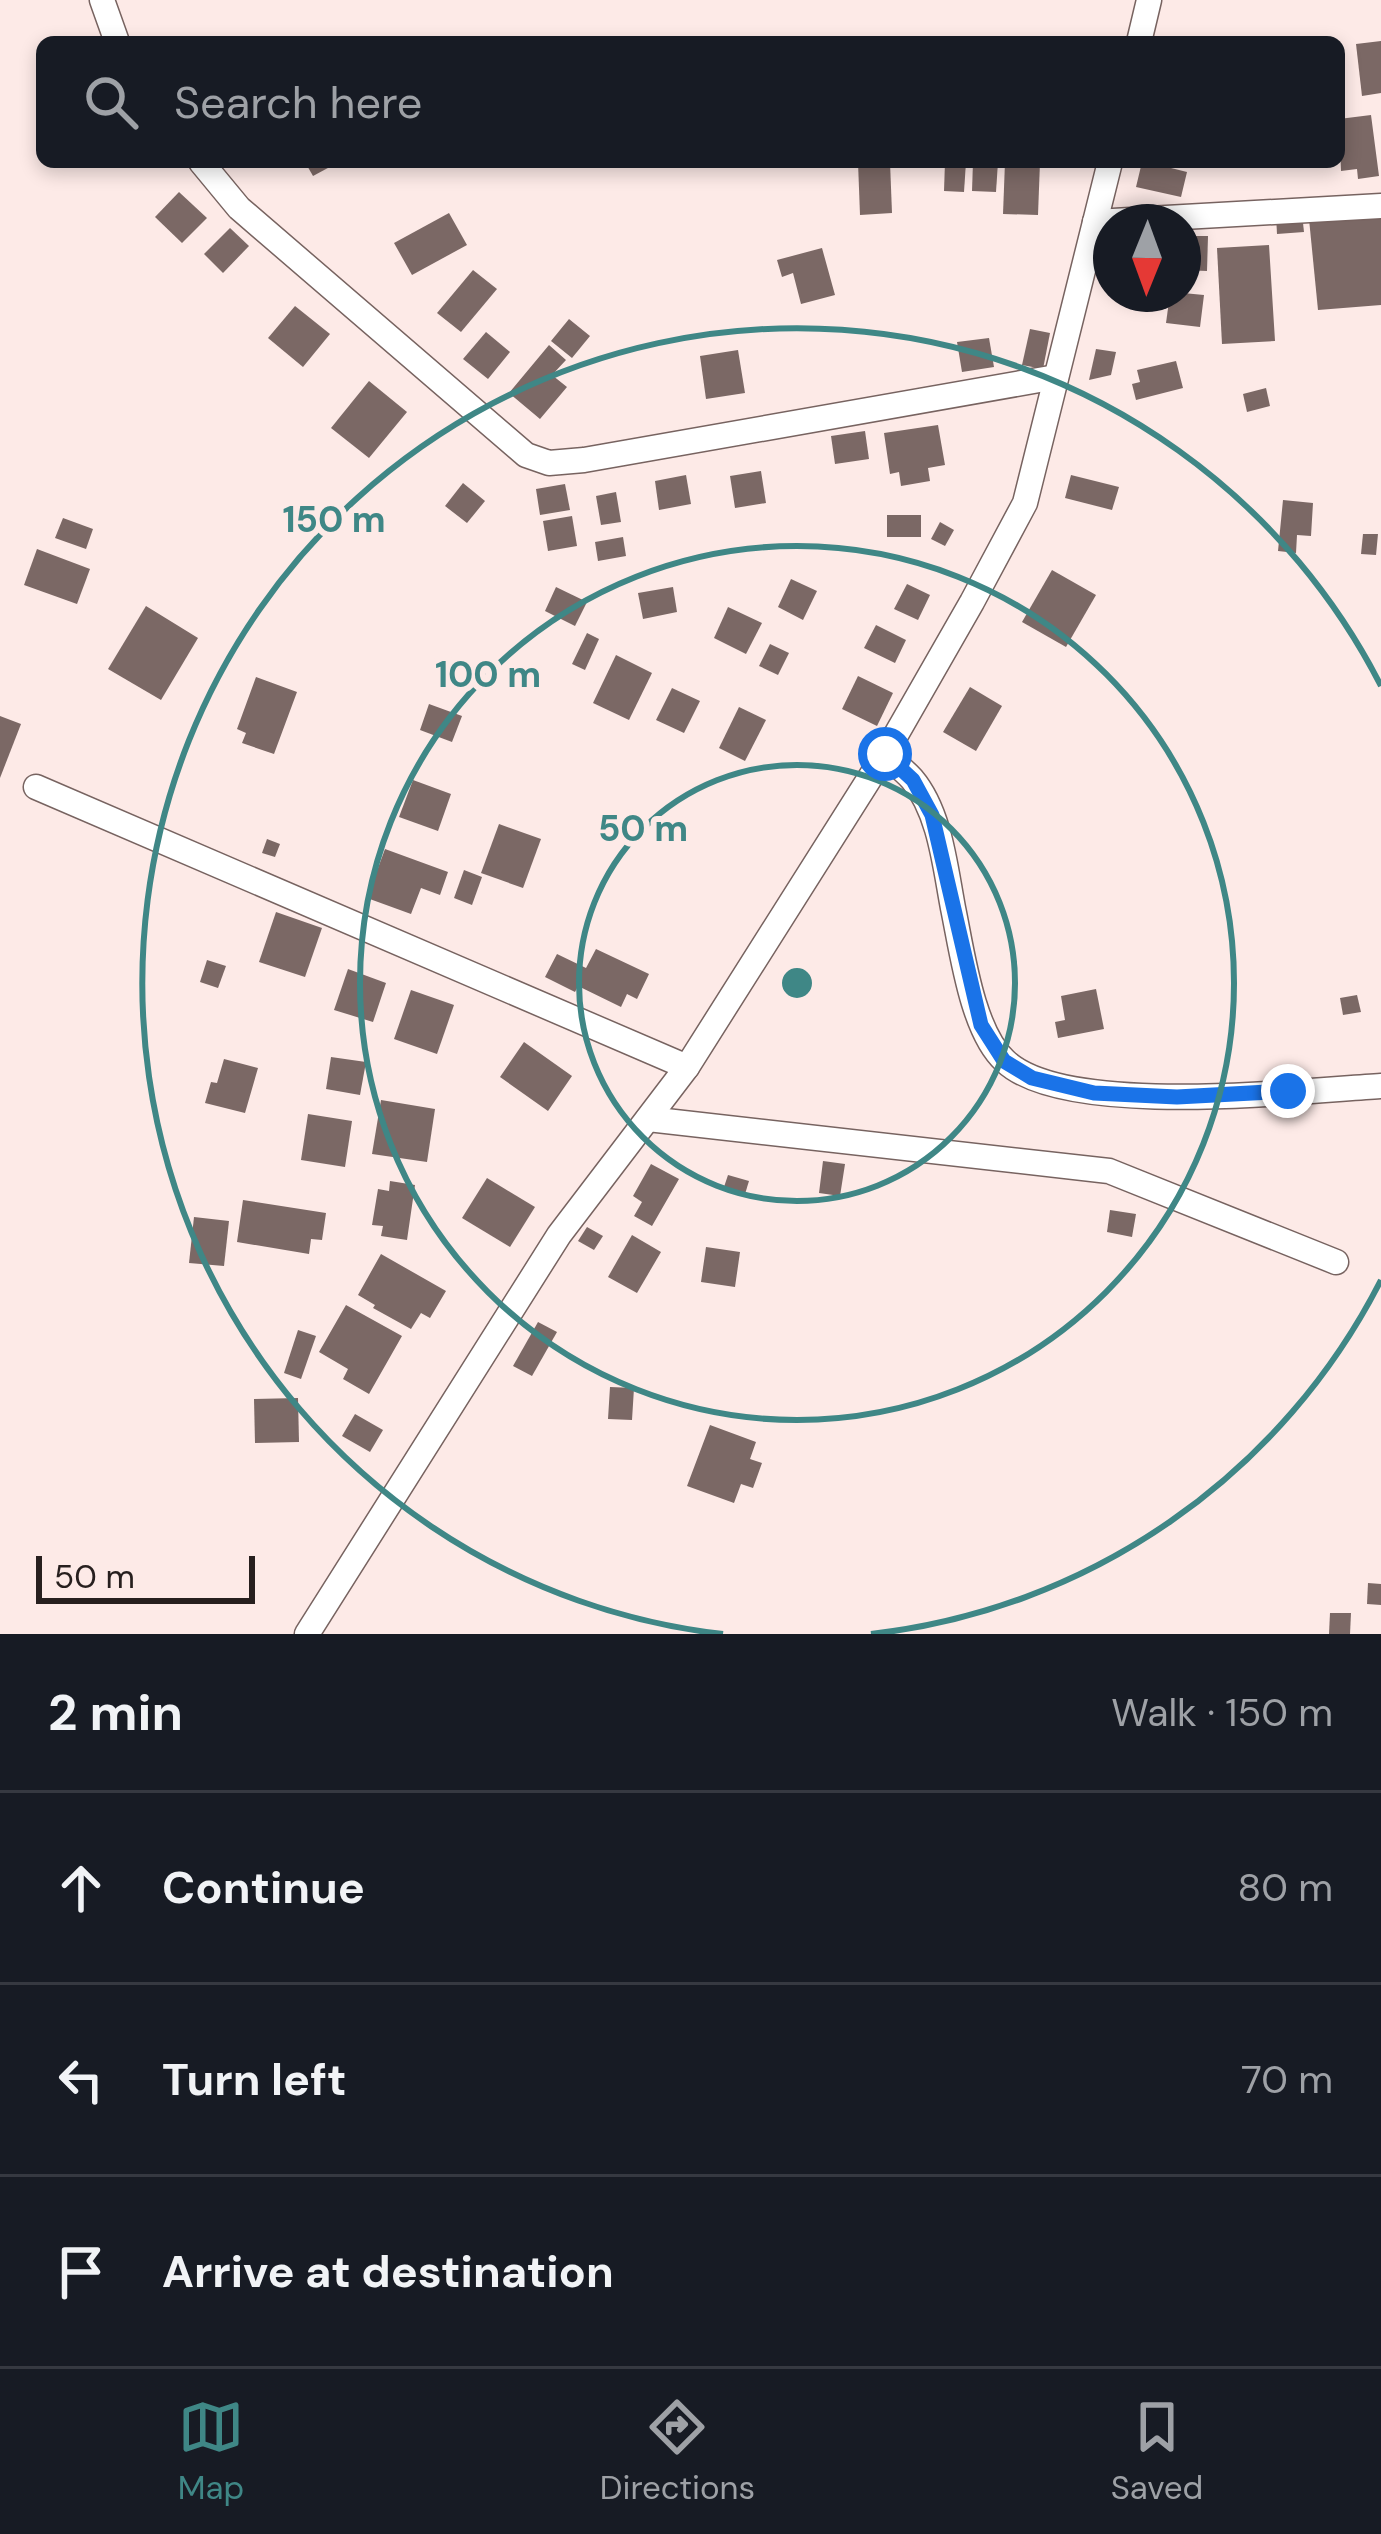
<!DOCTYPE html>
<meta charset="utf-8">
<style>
:root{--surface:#171b24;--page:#20242c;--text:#f1f3f6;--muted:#9ea1a6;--line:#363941;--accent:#3f8786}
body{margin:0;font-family:"DM Sans",sans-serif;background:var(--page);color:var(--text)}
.compass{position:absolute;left:1093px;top:204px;width:108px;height:108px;border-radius:50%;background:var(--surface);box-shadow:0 6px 18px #0003;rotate:181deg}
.scale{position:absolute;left:36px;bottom:30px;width:219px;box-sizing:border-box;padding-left:12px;border:6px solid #271f1e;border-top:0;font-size:33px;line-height:42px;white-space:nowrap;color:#271f1e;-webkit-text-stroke:9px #fdeae7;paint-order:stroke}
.stop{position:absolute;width:36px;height:36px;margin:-27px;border:9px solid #1a73e8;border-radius:50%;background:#fff}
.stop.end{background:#1a73e8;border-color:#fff;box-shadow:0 3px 12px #0008}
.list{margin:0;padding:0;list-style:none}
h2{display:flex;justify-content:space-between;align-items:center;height:156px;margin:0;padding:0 48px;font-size:51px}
h2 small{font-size:39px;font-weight:400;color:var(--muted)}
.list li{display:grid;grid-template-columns:78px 1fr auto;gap:36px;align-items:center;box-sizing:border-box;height:192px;padding:0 48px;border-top:3px solid var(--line)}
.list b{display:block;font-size:45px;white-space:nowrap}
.list em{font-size:39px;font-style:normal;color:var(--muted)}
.icon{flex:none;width:66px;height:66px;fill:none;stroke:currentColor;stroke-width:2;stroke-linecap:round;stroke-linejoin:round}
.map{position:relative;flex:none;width:1381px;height:1634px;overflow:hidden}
.search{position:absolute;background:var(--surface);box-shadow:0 6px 18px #0003;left:36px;right:36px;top:36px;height:132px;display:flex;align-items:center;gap:30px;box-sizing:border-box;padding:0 42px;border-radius:18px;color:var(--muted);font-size:45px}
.sheet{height:732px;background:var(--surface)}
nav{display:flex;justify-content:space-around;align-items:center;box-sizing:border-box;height:168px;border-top:3px solid var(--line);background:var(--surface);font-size:33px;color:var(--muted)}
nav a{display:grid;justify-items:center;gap:6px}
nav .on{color:var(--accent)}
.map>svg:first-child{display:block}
.building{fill:#7b6865}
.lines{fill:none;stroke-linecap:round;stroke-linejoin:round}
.street-casing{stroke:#776360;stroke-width:27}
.street{stroke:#fff;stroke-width:24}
.route{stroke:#1a73e8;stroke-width:15}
.ring{fill:none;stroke:#3f8786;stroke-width:6}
.centre{fill:#3f8786;stroke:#fdeae7;stroke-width:6}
.ring-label{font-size:36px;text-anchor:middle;font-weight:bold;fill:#3f8786;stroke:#fdeae7;stroke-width:12;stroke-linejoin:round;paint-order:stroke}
</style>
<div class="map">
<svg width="1381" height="1634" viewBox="0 0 1381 1634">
<rect width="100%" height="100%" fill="#fdeae7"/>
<g class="building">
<polygon points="1381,41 1381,93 1362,96 1356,44"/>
<polygon points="1371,115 1379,176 1358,179 1357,169 1341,171 1339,119"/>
<polygon points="305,162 339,162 313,176"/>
<polygon points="858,162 890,162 892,213 860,215"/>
<polygon points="945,162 966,162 964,192 944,191"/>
<polygon points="973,162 998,162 996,192 972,191"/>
<polygon points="1005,162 1040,162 1038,215 1003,214"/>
<polygon points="1142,162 1172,162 1171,168 1187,172 1181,197 1136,187"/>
<polygon points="179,192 207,218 182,243 155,217"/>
<polygon points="449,213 467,245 412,275 394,243"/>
<polygon points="1302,214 1304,232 1277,234 1276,215"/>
<polygon points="1381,214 1381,305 1318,310 1309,219"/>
<polygon points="230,228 249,246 223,273 204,254"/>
<polygon points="1183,236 1208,236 1207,271 1183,270"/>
<polygon points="1269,245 1275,341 1222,344 1217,248"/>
<polygon points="822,248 835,295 801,304 793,273 782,277 777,260"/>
<polygon points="473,270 497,289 461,332 437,313"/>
<polygon points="1183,293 1204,295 1200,327 1166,323 1170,294"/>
<polygon points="295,306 330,334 303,367 268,338"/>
<polygon points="569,319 590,336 572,358 551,341"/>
<polygon points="1030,329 1050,333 1043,369 1022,365"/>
<polygon points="486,332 510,352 488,379 463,359"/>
<polygon points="989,338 994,367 962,372 957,342"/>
<polygon points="549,345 566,360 552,375 567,387 540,419 509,393"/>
<polygon points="1096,349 1116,352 1111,375 1089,380"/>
<polygon points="738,350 745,393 706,399 700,356"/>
<polygon points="1176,361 1183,388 1136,400 1132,384 1140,382 1137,370"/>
<polygon points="369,381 407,412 369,458 331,428"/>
<polygon points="1266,388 1270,406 1247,412 1243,394"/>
<polygon points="938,425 945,465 928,468 930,481 901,486 899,472 890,474 884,433"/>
<polygon points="865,431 869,459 835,464 831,436"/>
<polygon points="761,471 766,503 735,508 730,476"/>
<polygon points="686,475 691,504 659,510 655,481"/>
<polygon points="1071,475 1119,487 1112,510 1065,498"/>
<polygon points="463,483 485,501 467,523 445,506"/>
<polygon points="565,484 570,510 540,515 536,489"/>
<polygon points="616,492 621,522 601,525 596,496"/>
<polygon points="1283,500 1313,503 1311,536 1297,535 1296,553 1278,551"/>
<rect x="887" y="515" width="34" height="22"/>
<polygon points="572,516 577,546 548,551 543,521"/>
<polygon points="63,518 93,529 86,549 55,538"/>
<polygon points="940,522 954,530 945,546 931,539"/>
<polygon points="1363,534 1378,534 1376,555 1361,554"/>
<polygon points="623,537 626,556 598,561 595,542"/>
<polygon points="37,549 90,569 77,604 24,585"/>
<polygon points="1052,570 1096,595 1066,647 1022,622"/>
<polygon points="791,579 817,591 803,620 778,607"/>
<polygon points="907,584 930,595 918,620 894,609"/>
<polygon points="556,587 587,602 575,626 545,611"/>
<polygon points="673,587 677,612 643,619 638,593"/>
<polygon points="146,606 198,638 161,700 108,669"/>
<polygon points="728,607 762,623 746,654 714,638"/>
<polygon points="876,625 906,640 895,663 864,648"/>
<polygon points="587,633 599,639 585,670 572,664"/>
<polygon points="770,644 789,653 778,675 759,666"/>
<polygon points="616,655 652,673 629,720 593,703"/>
<polygon points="858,676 893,693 877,726 842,709"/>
<polygon points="256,677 297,692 274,754 242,743 246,733 237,729"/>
<polygon points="970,687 1002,706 976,751 943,732"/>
<polygon points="672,688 700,701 684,733 656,720"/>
<polygon points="429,704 462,716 452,742 420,730"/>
<polygon points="739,707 766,720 745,761 719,748"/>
<polygon points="0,716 21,724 0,778"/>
<polygon points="413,780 451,794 438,831 399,817"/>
<polygon points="499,824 541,839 523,888 481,873"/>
<polygon points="267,839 280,844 275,857 262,853"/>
<polygon points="385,849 448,872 440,895 421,888 411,914 367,898"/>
<polygon points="464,870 482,877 472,905 454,898"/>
<polygon points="276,912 322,928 305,977 259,962"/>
<polygon points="596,949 649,974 637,999 627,994 621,1007 578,986 575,992 545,977 557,954 586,968"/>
<polygon points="207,960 226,966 218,988 200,982"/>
<polygon points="348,969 386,983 373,1022 334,1010"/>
<polygon points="1096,989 1104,1029 1058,1038 1055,1022 1065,1020 1061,996"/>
<polygon points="411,990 454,1005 437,1054 394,1039"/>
<polygon points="1357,995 1361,1012 1343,1015 1340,998"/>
<polygon points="524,1042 572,1076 548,1111 500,1077"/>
<polygon points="331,1057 366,1062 360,1095 326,1089"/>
<polygon points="224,1059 258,1068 245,1113 205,1103 211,1082 217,1083"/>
<polygon points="381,1100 435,1109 427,1162 372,1154"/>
<polygon points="308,1114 352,1121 345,1167 301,1160"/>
<polygon points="823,1161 845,1164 840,1196 819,1193"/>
<polygon points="651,1164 679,1179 652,1226 634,1216 642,1202 633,1196"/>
<polygon points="728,1175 749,1181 745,1194 724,1187"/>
<polygon points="487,1178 535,1207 510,1247 462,1218"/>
<polygon points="390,1181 415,1185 407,1240 381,1236 383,1226 372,1225 378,1189 389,1191"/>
<polygon points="243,1200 326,1213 322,1240 311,1239 309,1254 237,1242"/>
<polygon points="1110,1210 1136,1214 1132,1237 1107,1232"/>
<polygon points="194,1217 229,1221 224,1266 189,1263"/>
<polygon points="587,1227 603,1236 594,1250 578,1241"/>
<polygon points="632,1235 661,1252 637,1293 608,1277"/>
<polygon points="706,1247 740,1252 735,1287 701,1282"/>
<polygon points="381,1254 446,1291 430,1318 421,1313 411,1329 373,1308 375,1305 358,1295"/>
<polygon points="346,1305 402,1336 369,1394 343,1379 348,1369 319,1352"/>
<polygon points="538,1322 557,1332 532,1376 513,1366"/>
<polygon points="298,1330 316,1336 301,1379 284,1373"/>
<polygon points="610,1387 634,1388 632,1420 608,1419"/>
<polygon points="298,1398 299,1442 255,1443 254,1399"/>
<polygon points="355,1414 383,1430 370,1452 342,1436"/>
<polygon points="710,1425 756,1442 750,1459 762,1463 753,1488 741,1484 734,1503 687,1486"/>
<polygon points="1368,1583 1381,1584 1381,1605 1367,1604"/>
<polygon points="1330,1613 1351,1613 1350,1634 1329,1634"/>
</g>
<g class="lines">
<defs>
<g id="street">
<polyline points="102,0 117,42"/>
<polyline points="1139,42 1149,0"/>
<polyline points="201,162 239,208 526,455 549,463 584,460 1056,377"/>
<polyline points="1095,222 1381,206"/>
<path d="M885,754C893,762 904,770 912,779C940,812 945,866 953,908C962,951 972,1031 1005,1061C1065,1118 1298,1091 1381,1086"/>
<polyline points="36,787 687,1067"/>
<polyline points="648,1119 1109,1171 1336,1262"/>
<polyline points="307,1634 559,1235 687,1067 885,754 972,602 1025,503 1110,162"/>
</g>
</defs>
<use href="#street" class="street-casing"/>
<use href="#street" class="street"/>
</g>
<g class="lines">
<polyline class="route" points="885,754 913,780 932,815 981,1025 1004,1061 1032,1078 1094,1093 1177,1097 1288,1091"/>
</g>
<g class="ring">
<circle cx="797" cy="983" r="218"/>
<circle cx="797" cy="983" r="437"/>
<path d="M1381 1280A655 655 0 0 1 871 1634M723 1634A655 655 0 1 1 1381 686"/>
</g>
<circle cx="797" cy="983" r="18" class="centre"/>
<g class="ring-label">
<text x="334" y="532">150 m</text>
<text x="488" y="687">100 m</text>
<text x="643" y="841">50 m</text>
</g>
</svg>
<svg class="compass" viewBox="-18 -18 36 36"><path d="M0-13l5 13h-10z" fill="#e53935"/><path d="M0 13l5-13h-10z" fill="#9ea1a6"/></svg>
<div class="scale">50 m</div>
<div class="stop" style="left:885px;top:754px"></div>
<div class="stop end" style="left:1288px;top:1091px"></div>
<div class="search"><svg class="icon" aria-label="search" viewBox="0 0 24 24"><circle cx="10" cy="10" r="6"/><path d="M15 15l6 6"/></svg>Search here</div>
</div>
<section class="sheet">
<h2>2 min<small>Walk · 150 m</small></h2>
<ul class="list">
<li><svg class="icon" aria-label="ahead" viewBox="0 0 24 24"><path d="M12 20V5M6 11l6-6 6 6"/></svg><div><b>Continue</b></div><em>80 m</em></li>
<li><svg class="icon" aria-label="left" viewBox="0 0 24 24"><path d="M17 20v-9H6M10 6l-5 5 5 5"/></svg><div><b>Turn left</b></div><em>70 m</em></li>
<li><svg class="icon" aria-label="arrive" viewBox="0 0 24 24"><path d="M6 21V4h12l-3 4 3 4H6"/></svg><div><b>Arrive at destination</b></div></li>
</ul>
</section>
<nav>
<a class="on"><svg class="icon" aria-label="map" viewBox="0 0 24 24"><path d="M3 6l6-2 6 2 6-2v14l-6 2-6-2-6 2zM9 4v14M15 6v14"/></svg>Map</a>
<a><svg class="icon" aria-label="directions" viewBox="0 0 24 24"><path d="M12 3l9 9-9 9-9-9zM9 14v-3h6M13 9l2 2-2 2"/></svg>Directions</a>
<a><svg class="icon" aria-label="saved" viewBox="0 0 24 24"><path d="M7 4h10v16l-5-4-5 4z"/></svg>Saved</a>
</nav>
